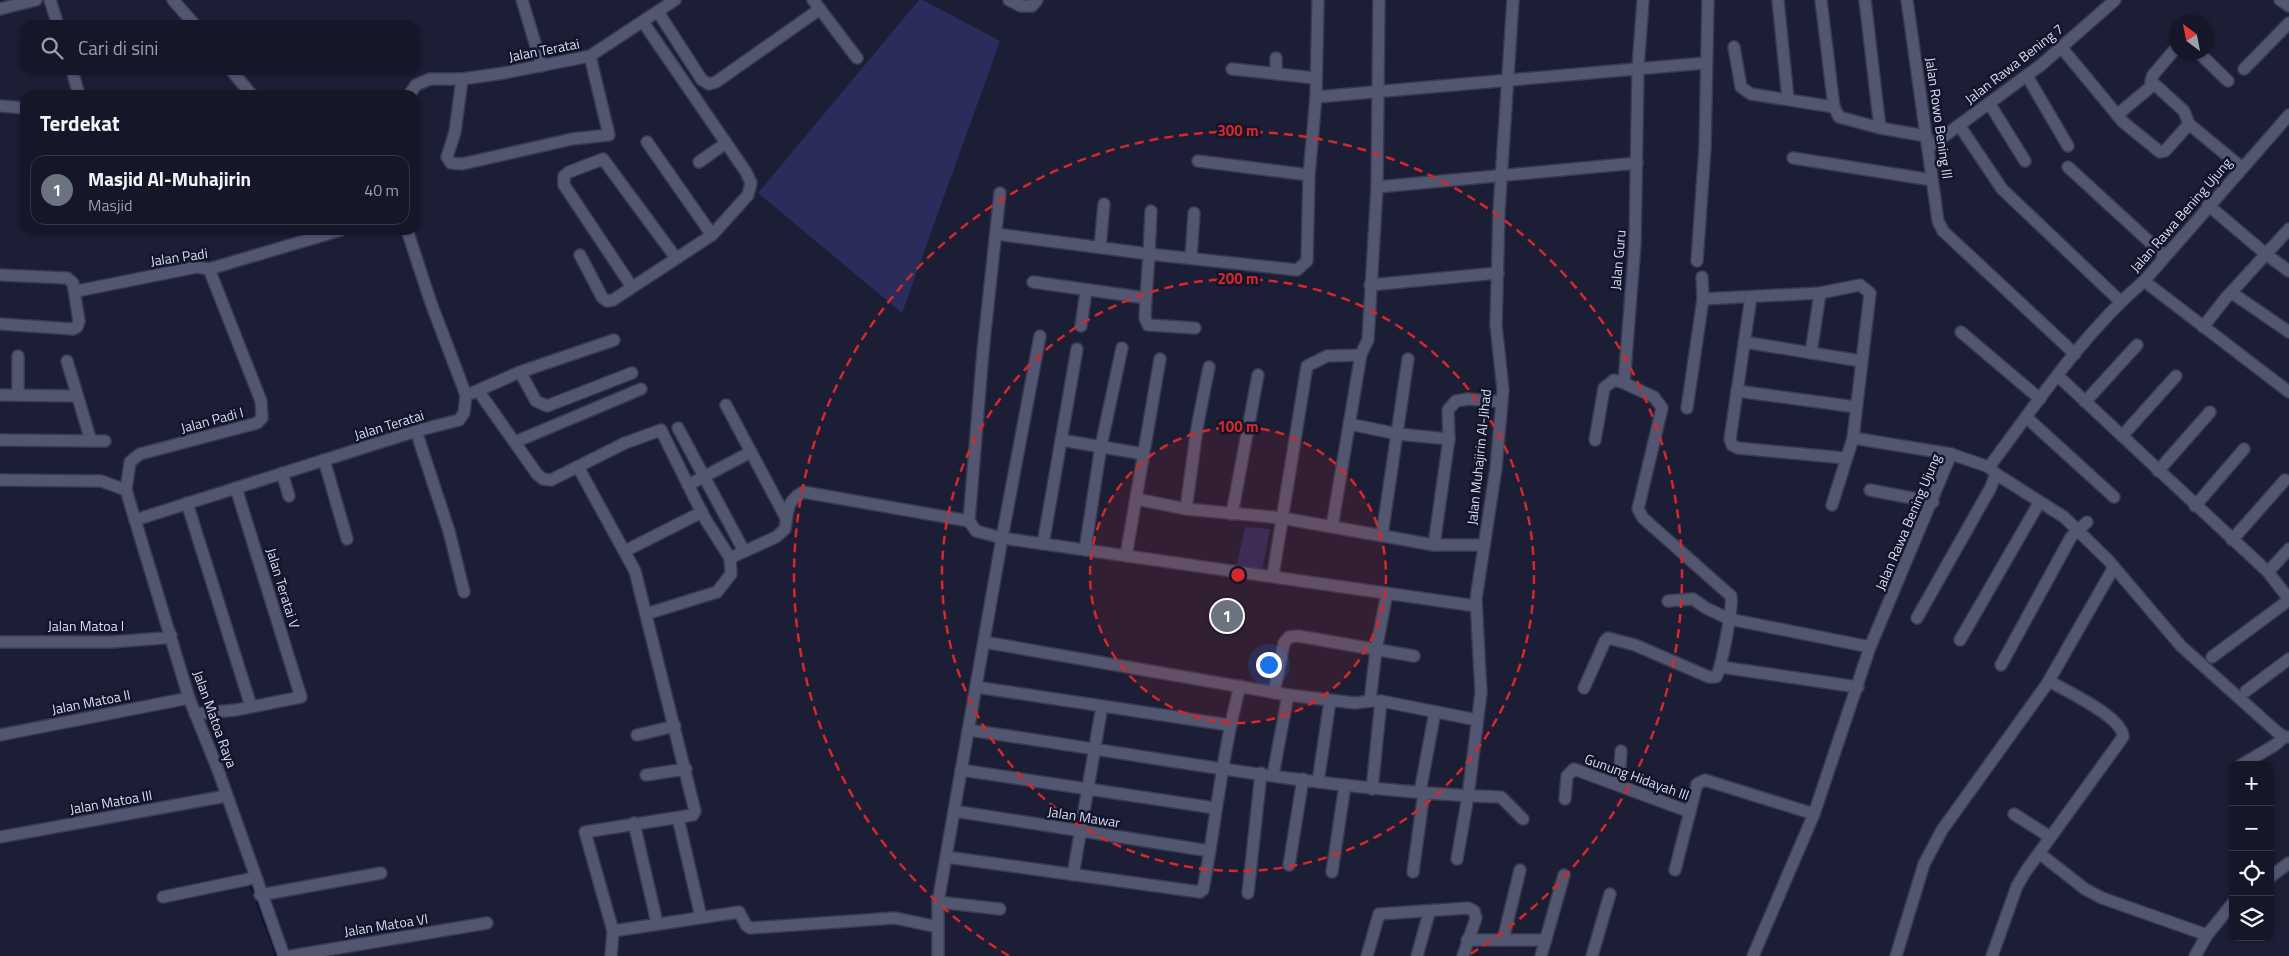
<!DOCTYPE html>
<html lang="id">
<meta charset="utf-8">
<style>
:root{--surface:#151628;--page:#222334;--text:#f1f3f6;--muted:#9d9fa8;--line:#343545;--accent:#2563eb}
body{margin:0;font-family:"Titillium Web",sans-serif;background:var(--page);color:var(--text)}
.controls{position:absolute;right:15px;bottom:15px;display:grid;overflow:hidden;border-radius:10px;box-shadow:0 1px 4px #0004}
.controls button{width:45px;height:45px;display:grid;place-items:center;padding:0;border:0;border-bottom:1px solid var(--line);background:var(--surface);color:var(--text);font:25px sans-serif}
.compass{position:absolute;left:2169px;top:15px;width:45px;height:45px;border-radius:50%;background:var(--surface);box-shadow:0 1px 4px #0004;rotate:328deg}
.you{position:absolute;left:1268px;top:664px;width:18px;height:18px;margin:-12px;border:4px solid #fff;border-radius:50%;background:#1a73e8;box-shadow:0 0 0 8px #1a73e833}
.badge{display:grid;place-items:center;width:32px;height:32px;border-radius:50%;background:var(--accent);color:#fff;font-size:16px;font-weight:700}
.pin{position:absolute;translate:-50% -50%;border:2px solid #fff;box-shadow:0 1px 5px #0006}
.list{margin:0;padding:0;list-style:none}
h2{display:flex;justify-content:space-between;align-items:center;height:65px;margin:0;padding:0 20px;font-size:21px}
h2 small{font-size:16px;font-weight:400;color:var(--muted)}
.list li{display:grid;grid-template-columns:32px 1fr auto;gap:15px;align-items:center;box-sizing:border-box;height:70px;margin:0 10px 10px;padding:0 10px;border:1px solid var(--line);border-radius:15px}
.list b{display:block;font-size:19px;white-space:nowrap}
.list p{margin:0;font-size:16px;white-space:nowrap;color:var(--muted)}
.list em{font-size:16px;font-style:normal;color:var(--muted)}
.icon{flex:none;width:28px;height:28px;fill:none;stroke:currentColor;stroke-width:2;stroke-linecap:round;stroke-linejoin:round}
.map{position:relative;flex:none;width:2289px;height:956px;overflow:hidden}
.search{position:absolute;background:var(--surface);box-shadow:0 1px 4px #0004;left:20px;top:20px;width:400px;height:55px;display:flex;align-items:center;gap:12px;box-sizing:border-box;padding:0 18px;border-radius:15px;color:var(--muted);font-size:19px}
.panel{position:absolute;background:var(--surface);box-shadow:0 1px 4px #0004;left:20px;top:90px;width:400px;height:145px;border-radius:15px}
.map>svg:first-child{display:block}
.green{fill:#2a2d5b}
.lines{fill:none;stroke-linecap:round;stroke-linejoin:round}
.stream{stroke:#0c0834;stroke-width:3}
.street-casing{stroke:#3a3a4f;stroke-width:14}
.street{stroke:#525671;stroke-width:11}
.ring{fill:none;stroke:#d62828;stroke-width:2.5;stroke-dasharray:9 6}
.labels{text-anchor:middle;stroke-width:5;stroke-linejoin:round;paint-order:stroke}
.street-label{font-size:14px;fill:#daddee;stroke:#13152c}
.centre{fill:#d62828;stroke:#13152c;stroke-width:2.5}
.ring-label{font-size:15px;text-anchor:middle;font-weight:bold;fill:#d62828;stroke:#13152c;stroke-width:5;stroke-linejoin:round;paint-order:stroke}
</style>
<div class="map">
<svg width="2289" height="956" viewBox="0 0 2289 956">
<rect width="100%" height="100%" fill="#1c1e36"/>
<g class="green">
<polygon points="919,0 923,0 1000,41 902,313 758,193"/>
<polygon points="1245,527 1270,529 1262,571 1236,568"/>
</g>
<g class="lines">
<polyline class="stream" points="251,884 277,956"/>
<defs>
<g id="street">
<polyline points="50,0 58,25"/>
<polyline points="173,0 195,25"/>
<polyline points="522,0 542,66"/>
<polyline points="813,0 857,58"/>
<polyline points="1009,0 1021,6 1032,6 1037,0"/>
<polyline points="1379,0 1377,187 1637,163"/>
<polyline points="1778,0 1788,99"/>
<polyline points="1821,0 1834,107"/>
<polyline points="1865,0 1880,128"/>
<polyline points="1907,0 1938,221 1943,231 2075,354"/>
<polyline points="2280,0 2289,6"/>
<polyline points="0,9 36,0"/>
<polyline points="658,12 702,80 709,84 716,82 820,9"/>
<polyline points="1734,47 1741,87 1751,94 1834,107 1839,117 1880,128 1926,136"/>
<polyline points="2061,47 2123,122 2160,152 2165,151 2189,124 2184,111 2151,81 2153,75 2176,48"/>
<polyline points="2198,52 2228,81"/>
<polyline points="1276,58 1276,73"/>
<polyline points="1232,69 1315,78"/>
<polyline points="2244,69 2289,23"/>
<polyline points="72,70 79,95"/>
<polyline points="231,70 252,95"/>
<polyline points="2027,76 2068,146"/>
<polyline points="462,79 455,132 447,157 451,163 462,164 572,139 609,135 590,56"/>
<polyline points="409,95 416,85 430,79 462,79 504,73 590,56 675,0"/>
<polyline points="1316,97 1705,63"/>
<polyline points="1989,103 2025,161"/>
<polyline points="0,106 25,108"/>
<polyline points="2117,115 2153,85"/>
<polyline points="2189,124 2241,167"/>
<polyline points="1959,125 2002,189 2120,301"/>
<polyline points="647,142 712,235"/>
<polyline points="1928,148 2041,65 2115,0"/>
<polyline points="1793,158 1932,180"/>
<polyline points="1198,161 1309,175"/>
<polyline points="699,162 726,143"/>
<polyline points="2068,167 2165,256"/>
<polyline points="1000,193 983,351 969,521 976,531 1002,538 1476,606"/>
<polyline points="2208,205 2267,255 2289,271"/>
<polyline points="996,234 1149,254 1151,211"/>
<polyline points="1100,247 1104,204"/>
<polyline points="580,255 602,297 607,301 613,300 712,235 748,195 751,183 746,172 643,22"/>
<polyline points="1191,258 1194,213"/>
<polyline points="1697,261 1705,148 1708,0"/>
<polyline points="209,269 261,401 262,418 257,423 140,454 130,462 126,490 189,698 218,770 284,956"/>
<polyline points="0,275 67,278 73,283 79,321 77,327 73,329 0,324"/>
<polyline points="1702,277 1703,299 1820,293 1860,285 1870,293 1853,438 1951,454"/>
<polyline points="2144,281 2289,392"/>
<polyline points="1033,282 1146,298 1149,254 1297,270 1307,261 1309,175 1316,97 1318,0"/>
<polyline points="1370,285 1498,273"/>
<polyline points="632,287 564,185 564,176 569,172 603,159 676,258"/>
<polyline points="77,291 197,267 209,269 341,230"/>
<polyline points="2232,293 2289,332"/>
<polyline points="1751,297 1730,439 1732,445 1738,448 1845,458"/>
<polyline points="1146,298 1145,318 1148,325 1195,328"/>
<polyline points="1081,326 1086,291"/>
<polyline points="2203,327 2225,299 2289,229"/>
<polyline points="1961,332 2040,399"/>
<polyline points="1744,342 1861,361"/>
<polyline points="1811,353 1820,293"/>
<polyline points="67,361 91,441"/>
<polyline points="520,372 536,401 547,406 632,373"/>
<polyline points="2058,376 2268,572 2289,599"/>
<polyline points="1737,391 1856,407"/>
<polyline points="479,392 537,474 543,479 551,480 625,443 661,430 704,517 730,558 731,574 717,592 646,614"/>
<polyline points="472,393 520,372 614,340"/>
<polyline points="0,395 77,396"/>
<polyline points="18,395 18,356"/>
<polyline points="2085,402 2137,345"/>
<polyline points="726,405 786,518"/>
<polyline points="1687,408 1703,299"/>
<polyline points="2027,418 2114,497"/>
<polyline points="1349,424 1398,434 1449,439"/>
<polyline points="678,428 744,551"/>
<polyline points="416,431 449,531 464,592"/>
<polyline points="2122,436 2176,376"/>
<polyline points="0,440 105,441"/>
<polyline points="1061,440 1144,454"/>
<polyline points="1595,440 1604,388 1614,380 1624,383"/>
<polyline points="515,442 641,389"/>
<polyline points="324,460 347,539"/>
<polyline points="578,467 635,571 695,811 693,815 585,832 613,931 611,956"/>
<polyline points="1989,467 1996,474 2064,517 2108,560 2181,646 2276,731 2284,737 2289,737"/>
<polyline points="2158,471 2210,412"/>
<polyline points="282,473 289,496"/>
<polyline points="0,480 101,481 126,490"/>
<polyline points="688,485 751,452"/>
<polyline points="1870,490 1933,502"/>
<polyline points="1136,499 1186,509 1282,518 1434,545 1484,545"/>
<polyline points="187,503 251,706"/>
<polyline points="1832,505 1853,438"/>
<polyline points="2195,506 2244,449"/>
<polyline points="1186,509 1197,428 1209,367"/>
<polyline points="1232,514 1258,375"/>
<polyline points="135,520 416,431 459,420 464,413 466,395 431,303 407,230"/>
<polyline points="1332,527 1361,354 1368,340 1377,187"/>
<polyline points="1382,535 1408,359"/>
<polyline points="2232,540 2285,480"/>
<polyline points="1043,544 1077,349"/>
<polyline points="1434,545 1449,439 1448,410 1456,401 1468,399 1502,402"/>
<polyline points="1085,550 1101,446 1122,348"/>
<polyline points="625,551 702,512"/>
<polyline points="1126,556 1160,359"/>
<path d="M730,558L776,537L785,529C788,510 786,502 803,492L969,521"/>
<polyline points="2268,572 2289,549"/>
<polyline points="1273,575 1307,366 1327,356 1361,355"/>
<polyline points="1387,593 1376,650 1370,701 1381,701 1477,720"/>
<polyline points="1668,601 1693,599 1706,608 1729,619 1870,647"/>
<polyline points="1917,618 1990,489 1996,474"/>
<polyline points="1960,640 2039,503"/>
<polyline points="0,642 111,642 164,638 171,635"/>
<polyline points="984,642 1288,695 1273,775"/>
<polyline points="2212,657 2289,600"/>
<polyline points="2001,665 2071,537 2087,522"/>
<polyline points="1721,667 1858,687"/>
<polyline points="976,687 1229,725"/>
<path d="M1584,688L1605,641L1608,638L1635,645L1709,677H1716C1721,671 1734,601 1731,596L1643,518L1638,509L1662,408L1654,397L1624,383L1635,244L1638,68L1643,0"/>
<polyline points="2246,691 2289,659"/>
<polyline points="1274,693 1284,643 1289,637 1298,636 1414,656"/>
<polyline points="1288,695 1355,703 1370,701"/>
<polyline points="195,714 236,710 301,697 236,488"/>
<path d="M968,730C1146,755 1322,791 1501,797L1523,819"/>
<polyline points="0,735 189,698"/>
<polyline points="637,735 675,726"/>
<polyline points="2241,765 2275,745 2284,737"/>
<polyline points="961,770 1215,808"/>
<polyline points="646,775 686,769"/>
<polyline points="1318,782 1330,701"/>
<polyline points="1619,784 1621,751"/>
<polyline points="1372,789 1381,701"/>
<polyline points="1420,792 1435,712"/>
<polyline points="1565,799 1567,776 1574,769 1690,812"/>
<polyline points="954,811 1210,851"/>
<polyline points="2014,814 2050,837"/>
<polyline points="678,818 701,917"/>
<polyline points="634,823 657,923"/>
<polyline points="0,837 226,796"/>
<polyline points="2039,853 2085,889 2102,898 2207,935 2195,956"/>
<path d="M946,857L1200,892L1203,890C1216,822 1222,753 1240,686"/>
<polyline points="1457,859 1468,796 1481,693 1476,599 1496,468 1503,390 1496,325 1499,211 1513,0"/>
<polyline points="1289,865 1303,779"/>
<polyline points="1675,870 1697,784 1705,780 1814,814"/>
<polyline points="1332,872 1345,785"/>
<polyline points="1413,872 1424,792"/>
<polyline points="1073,875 1102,706"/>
<polyline points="2270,877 2289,863"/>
<polyline points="1248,893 1261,773"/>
<polyline points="260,895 381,873"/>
<polyline points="163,897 254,878"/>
<polyline points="938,902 1000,909"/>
<polyline points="613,931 739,912 746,925 750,928 895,918 938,927"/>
<polyline points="2207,935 2233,903"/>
<polyline points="1467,940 1546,940"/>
<polyline points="1503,940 1520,870"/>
<polyline points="291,956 487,923"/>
<polyline points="938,956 938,902 1002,538 1040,336"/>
<polyline points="1367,956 1379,914 1468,908 1474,911 1476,918 1463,956"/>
<polyline points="1417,956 1429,913"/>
<polyline points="1541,956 1564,875"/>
<polyline points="1592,956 1610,894"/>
<path d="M1753,956L1814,814L1870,647L1951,454L1989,467C2037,403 2083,333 2144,281L2289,115"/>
<polyline points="1896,956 1924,864 1942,830 2047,684 2114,567"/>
<path d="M1992,956L2017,886L2026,871L2123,737C2123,717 2066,691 2049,681"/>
</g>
</defs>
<use href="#street" class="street-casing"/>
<use href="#street" class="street"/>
</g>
<circle cx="1238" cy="575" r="148" fill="#d62828" fill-opacity=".12"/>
<g class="ring">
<circle cx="1238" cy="575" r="148"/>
<circle cx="1238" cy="575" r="296"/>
<path d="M1009 956A444 444 0 1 1 1467 956"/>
</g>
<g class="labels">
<g class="street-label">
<text transform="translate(544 50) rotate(-11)" y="5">Jalan Teratai</text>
<text transform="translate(2014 64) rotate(-38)" y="5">Jalan Rawa Bening 7</text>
<text transform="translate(1939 118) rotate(82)" y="5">Jalan Rowo Bening lll</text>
<text transform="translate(2181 215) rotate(-49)" y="5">Jalan Rawa Bening Ujung</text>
<text transform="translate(179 257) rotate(-8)" y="5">Jalan Padi</text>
<text transform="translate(1618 260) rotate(-85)" y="5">Jalan Guru</text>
<text transform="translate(212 420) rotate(-15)" y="5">Jalan Padi I</text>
<text transform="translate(389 425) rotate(-17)" y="5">Jalan Teratai</text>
<text transform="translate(1479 457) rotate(-84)" y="5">Jalan Muhajirin Al-Jihad</text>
<text transform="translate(1908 522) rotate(-67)" y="5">Jalan Rawa Bening Ujung</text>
<text transform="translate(283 588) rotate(73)" y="5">Jalan Teratai V</text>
<text x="86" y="631">Jalan Matoa I</text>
<text transform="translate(91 702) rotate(-11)" y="5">Jalan Matoa II</text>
<text transform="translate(215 719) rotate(70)" y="5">Jalan Matoa Raya</text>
<text transform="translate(1637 777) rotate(20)" y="5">Gunung Hidayah III</text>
<text transform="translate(111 802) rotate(-10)" y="5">Jalan Matoa III</text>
<text transform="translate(1084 817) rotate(9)" y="5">Jalan Mawar</text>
<text transform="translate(386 925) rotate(-9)" y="5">Jalan Matoa VI</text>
</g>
</g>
<circle cx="1238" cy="575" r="8" class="centre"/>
<g class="ring-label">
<text x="1238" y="136">300 m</text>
<text x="1238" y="284">200 m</text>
<text x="1238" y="432">100 m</text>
</g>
</svg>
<div class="controls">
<button>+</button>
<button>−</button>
<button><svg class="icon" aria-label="locate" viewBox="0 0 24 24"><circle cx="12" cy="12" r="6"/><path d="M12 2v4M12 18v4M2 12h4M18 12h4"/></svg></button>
<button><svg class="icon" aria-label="layers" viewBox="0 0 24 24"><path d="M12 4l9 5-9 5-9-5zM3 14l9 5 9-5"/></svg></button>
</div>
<svg class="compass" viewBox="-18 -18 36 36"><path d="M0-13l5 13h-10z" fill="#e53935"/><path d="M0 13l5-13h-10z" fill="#9d9fa8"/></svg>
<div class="you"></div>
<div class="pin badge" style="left:1227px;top:616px;background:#6b7280">1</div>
<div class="search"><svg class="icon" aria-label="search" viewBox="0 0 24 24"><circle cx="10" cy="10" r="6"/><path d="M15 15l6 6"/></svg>Cari di sini</div>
<section class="panel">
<h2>Terdekat<small></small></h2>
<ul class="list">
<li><span class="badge" style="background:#6b7280">1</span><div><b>Masjid Al-Muhajirin</b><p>Masjid</p></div><em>40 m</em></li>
</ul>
</section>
</div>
